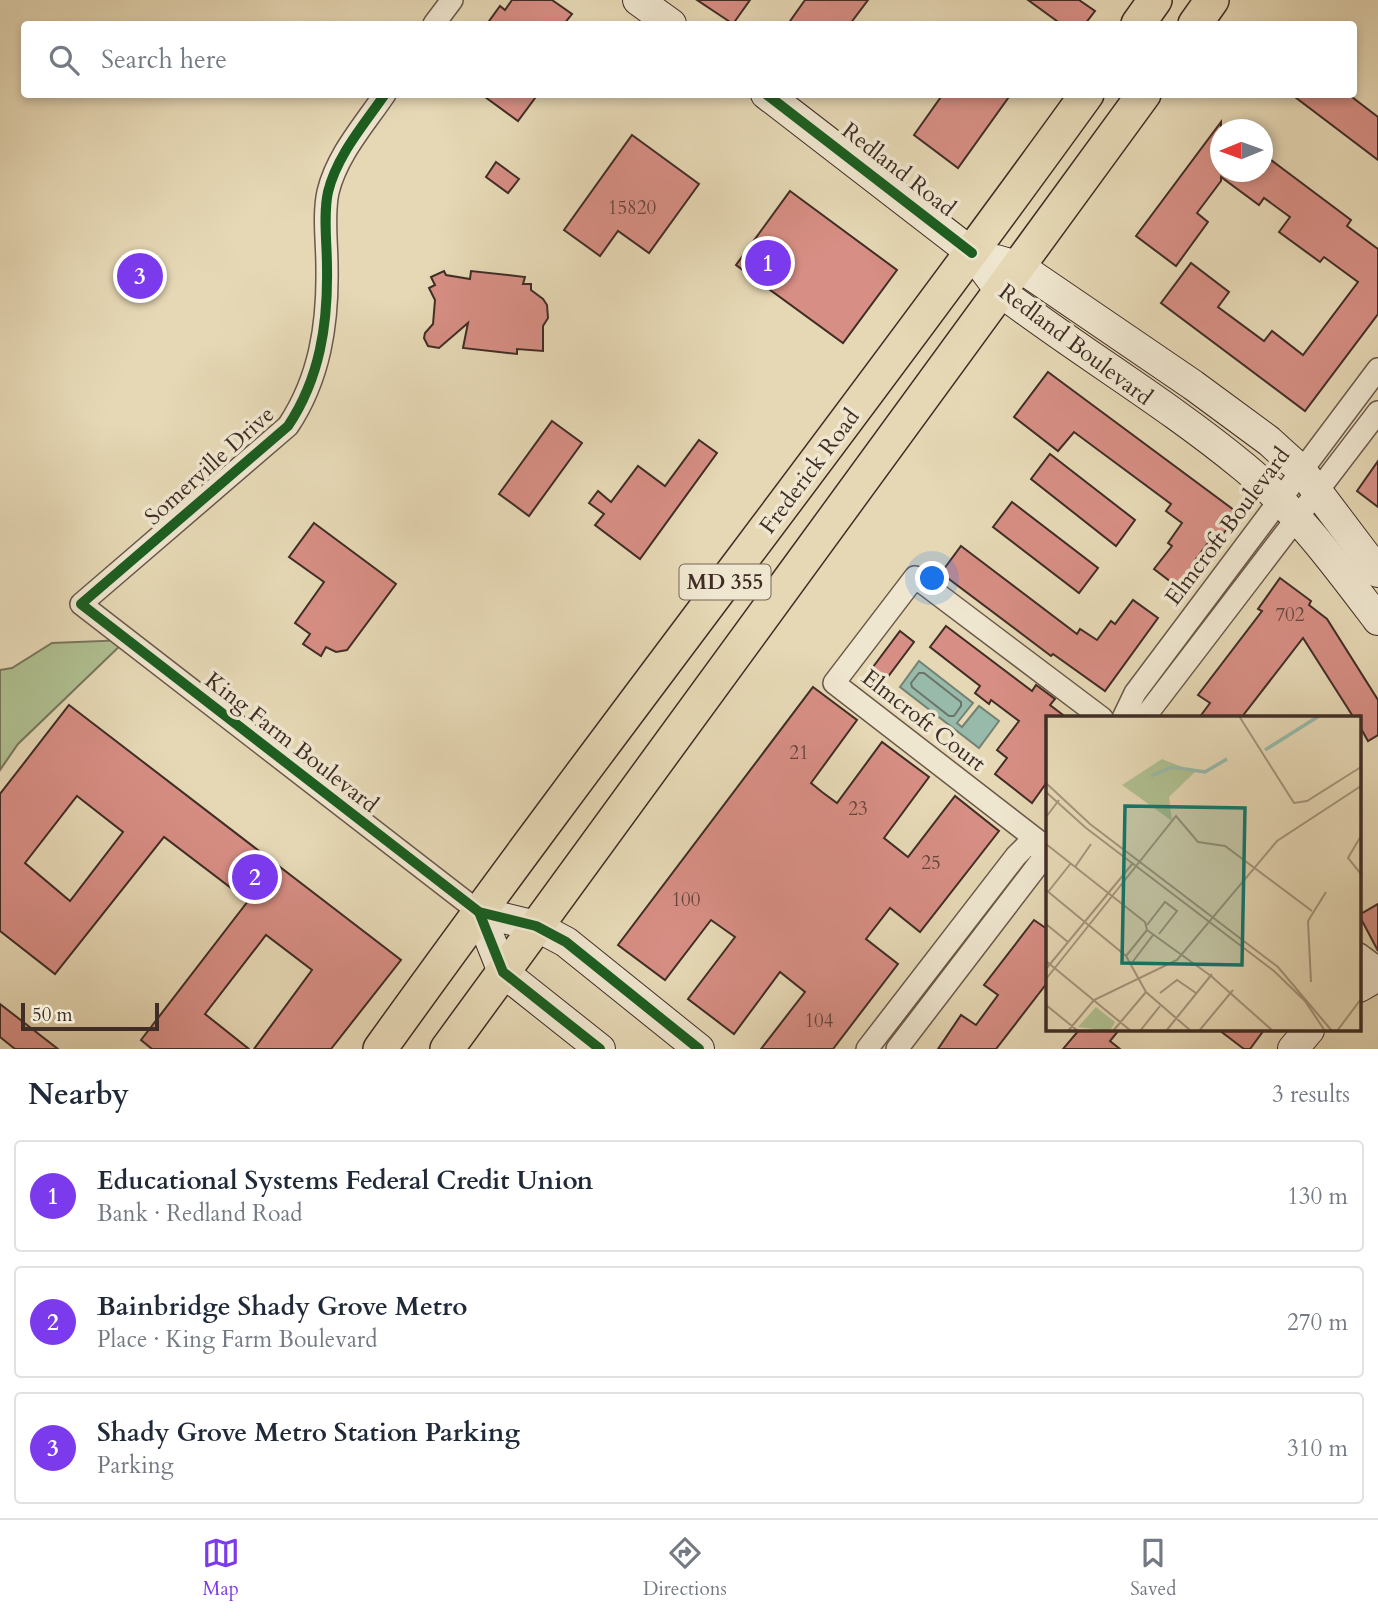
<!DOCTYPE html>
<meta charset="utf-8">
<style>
:root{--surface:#fff;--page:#f6f6f7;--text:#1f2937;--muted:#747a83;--line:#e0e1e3;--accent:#7c3aed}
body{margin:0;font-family:Cardo,serif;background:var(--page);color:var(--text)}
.compass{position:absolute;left:1210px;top:119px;width:63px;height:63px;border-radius:50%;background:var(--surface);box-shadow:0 4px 10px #0003;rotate:269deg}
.scale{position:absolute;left:21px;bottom:18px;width:138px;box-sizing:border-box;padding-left:7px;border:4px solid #402d26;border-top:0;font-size:19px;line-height:24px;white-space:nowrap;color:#402d26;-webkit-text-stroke:5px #efe6cf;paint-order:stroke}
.you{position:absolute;left:933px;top:579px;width:24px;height:24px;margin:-18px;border:5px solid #fff;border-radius:50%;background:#1a73e8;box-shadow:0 0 0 10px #1a73e833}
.badge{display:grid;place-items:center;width:46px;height:46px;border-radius:50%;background:var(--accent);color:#fff;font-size:23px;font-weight:700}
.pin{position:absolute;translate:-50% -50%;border:4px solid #fff;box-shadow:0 2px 7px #0006}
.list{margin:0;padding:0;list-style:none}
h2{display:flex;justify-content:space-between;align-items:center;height:91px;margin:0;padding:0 28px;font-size:30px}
h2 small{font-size:23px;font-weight:400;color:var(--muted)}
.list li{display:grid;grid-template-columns:46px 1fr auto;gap:21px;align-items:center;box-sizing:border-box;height:112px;margin:0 14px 14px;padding:0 14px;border:2px solid var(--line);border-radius:7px}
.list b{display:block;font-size:26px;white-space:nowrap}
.list p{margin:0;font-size:23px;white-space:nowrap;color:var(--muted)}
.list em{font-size:23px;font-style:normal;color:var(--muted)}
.icon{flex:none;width:38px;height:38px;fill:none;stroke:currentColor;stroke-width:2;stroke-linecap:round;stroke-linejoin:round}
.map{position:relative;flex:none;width:1378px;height:1049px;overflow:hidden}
.search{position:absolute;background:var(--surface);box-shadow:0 4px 10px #0003;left:21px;right:21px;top:21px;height:77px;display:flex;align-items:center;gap:18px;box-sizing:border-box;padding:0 24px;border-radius:7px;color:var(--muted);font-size:26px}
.sheet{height:469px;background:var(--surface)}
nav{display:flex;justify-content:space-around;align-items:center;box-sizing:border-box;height:98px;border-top:2px solid var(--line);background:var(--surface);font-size:19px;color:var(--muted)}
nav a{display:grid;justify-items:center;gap:4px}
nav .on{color:var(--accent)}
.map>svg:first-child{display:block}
.green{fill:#b0c091;stroke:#78765c;stroke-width:2}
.water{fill:#97baaa;stroke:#748275;stroke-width:2}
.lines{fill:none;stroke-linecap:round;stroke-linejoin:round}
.shore{stroke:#6c7468;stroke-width:2}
.building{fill:#d78e84;stroke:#402d26;stroke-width:2;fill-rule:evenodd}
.street-casing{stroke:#6a584a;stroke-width:24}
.secondary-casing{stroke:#402d26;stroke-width:32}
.primary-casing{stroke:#402d26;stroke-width:36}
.street{stroke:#efe6cf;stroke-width:21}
.secondary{stroke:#efe6cf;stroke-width:30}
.primary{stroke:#e6d8b5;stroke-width:33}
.cycleway-casing{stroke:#efe6cf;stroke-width:15}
.cycleway{stroke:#1b5e20;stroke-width:10}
.labels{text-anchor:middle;stroke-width:7;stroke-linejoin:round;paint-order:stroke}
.number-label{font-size:19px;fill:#66453e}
.shield{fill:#efe6cf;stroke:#746459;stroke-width:2}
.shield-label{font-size:21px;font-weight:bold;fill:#402d26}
.street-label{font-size:23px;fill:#402d26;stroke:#efe6cf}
.inset-river{fill:none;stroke:#97baaa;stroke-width:3.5}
.inset-road{fill:none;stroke:#a4947c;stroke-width:2}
.view{fill:#0f766e;fill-opacity:0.15;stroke:#0f766e;stroke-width:3.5}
.inset-edge{fill:none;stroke:#402d26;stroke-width:3.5}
</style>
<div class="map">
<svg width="1378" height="1049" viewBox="0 0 1378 1049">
<rect width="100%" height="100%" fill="#e6d8b5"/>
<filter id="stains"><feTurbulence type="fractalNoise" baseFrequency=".00286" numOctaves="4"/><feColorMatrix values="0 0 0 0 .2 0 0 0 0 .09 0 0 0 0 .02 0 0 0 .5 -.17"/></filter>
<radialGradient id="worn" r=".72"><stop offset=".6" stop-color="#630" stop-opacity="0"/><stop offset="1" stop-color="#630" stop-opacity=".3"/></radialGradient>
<polygon class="green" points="126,640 18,744 0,770 0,670 12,668 52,643"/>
<polygon class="water" points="919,661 973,703 957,723 962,727 979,706 999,721 979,748 900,687"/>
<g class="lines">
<polygon class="shore" points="919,673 924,673 961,702 961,706 954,716 949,716 912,687 911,683"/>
</g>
<g class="building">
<polygon points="512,0 552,0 572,14 564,24 487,24 500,6 505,10"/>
<polygon points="697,0 750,0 733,24"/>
<polygon points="805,0 868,0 850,24 788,24"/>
<polygon points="1028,0 1079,0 1095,11 1085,24 1061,24"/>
<polygon points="481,94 538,94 518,121"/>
<polygon points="943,94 1011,94 958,168 914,135"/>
<polygon points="1291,94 1348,94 1378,117 1378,160"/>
<polygon points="1221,122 1221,172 1263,172 1263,154 1351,220 1347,226 1378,249 1378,314 1305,411 1161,303 1191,263 1229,292 1218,307 1264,341 1272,331 1303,355 1358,282 1324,257 1320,262 1279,232 1290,217 1264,198 1259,205 1221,177 1221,181 1197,213 1208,222 1176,266 1136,236"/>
<polygon points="632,135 699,184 649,253 618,231 600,256 564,230"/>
<polygon points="496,162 519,179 508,193 486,177"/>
<polygon points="790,191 897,270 843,343 736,265"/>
<polygon points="444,271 446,275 470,279 471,271 525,277 523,284 531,284 531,290 543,299 547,305 548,318 543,326 543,351 517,349 517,354 463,348 468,323 439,348 428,346 424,338 425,333 433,324 435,300 429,288 435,285 431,277"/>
<polygon points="1048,372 1238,513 1216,544 1210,540 1194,562 1196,564 1179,588 1154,569 1172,546 1168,543 1182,523 1166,511 1171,504 1074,432 1058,451 1014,417"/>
<polygon points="552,421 582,443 529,516 499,494"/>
<polygon points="699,440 717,453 640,559 595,525 604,514 589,503 598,491 611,502 638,466 665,486"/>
<polygon points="1050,454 1135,520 1116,546 1031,479"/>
<polygon points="1378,461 1378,507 1357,491"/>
<polygon points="1012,502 1098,568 1079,593 993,527"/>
<polygon points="314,523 396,584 347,650 336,652 326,647 321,656 303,644 310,634 295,623 324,582 289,557"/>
<polygon points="961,546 1077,634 1080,629 1097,640 1111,621 1115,624 1133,600 1158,618 1105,691 1053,654 1051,656 941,573"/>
<polygon points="1280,578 1311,601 1309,605 1327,619 1378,700 1378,735 1368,741 1359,725 1359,718 1354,718 1303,638 1241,718 1199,718 1210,703 1198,695 1262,611 1258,609"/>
<polygon points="946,626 1032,691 1036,685 1055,699 1050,705 1067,718 1047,718 1047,782 1032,803 995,774 1007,758 997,750 1019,721 991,700 989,704 975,693 980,686 930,647"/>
<polygon points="900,631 914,642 884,682 870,671"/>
<polygon points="813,687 857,720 811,783 822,792 837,803 882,742 929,777 884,838 908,857 955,796 999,831 920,932 890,908 866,939 898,964 833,1049 761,1049 805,992 780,972 734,1034 688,999 735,937 711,920 665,980 618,945"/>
<path d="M69,705L401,960L331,1049H254L312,970L266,935L205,1014L249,1049H152L141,1040L248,901L164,837L55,974L0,931V794ZM77,796L123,832L70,901L25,863Z"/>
<polygon points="1378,904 1378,951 1359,915"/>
<polygon points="1034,920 1047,929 1047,983 996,1049 938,1049 961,1015 976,1025 998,995 984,985"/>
<polygon points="0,1004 58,1049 15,1049 0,1037"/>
<polygon points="1079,1030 1119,1030 1110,1041 1120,1049 1063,1049"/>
<polygon points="1219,1030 1264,1030 1250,1049 1244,1049"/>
</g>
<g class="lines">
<defs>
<g id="street">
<polyline points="434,24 452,0"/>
<path d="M385,94C364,125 337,155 328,192C323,215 327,243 327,267C328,324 320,378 288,426L81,604L479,912"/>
<polyline points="1123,718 1135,693 1378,369"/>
<polyline points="1144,718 1378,412"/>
<polyline points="1041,843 834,683 915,577 1102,718"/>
<polyline points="1359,954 1378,968"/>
<polyline points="867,1049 1016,856 1026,846 1047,843"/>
<polyline points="897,1049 1047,853"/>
</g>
<g id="secondary">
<polyline points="638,0 671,24"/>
<path d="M766,94L972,253L1001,292C1080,352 1168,404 1244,467C1296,510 1338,567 1378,620"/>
<polyline points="996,260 1020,267 1193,385 1269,441 1301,470 1378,572"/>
<polyline points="479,912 536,926 566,942 699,1049"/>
<polyline points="479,912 503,972 600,1049"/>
<polyline points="1359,987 1378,976"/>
<polyline points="1293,1049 1309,1030"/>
</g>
<g id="primary">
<polyline points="1138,24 1155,0"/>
<polyline points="1195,24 1212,0"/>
<path d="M380,1049C611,727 855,416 1087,94"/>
<polyline points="447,1049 1144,94"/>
</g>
</defs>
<use href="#street" class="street-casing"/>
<use href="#secondary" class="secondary-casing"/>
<use href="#primary" class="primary-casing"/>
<use href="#street" class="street"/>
<use href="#secondary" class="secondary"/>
<use href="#primary" class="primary"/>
<defs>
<g id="cycleway">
<path d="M385,94C364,125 337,155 328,192C323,215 327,243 327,267C328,324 320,378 288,426L81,604L479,912L536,926L566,942L699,1049"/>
<polyline points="766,94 972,253"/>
<polyline points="479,912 503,972 600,1049"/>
</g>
</defs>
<use href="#cycleway" class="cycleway-casing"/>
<use href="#cycleway" class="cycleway"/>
</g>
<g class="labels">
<g class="number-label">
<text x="632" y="214">15820</text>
<text x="1290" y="621">702</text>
<text x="799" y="759">21</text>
<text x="858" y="815">23</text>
<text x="931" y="869">25</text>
<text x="686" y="906">100</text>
<text x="819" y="1027">104</text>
</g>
<rect class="shield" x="679.5" y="564.5" width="91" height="35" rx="5"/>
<g class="shield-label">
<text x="725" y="589">MD 355</text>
</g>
<g class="street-label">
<text transform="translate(899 169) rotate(38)" y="8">Redland Road</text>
<text transform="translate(1076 344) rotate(37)" y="8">Redland Boulevard</text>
<text transform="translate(209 465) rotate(-42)" y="8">Somerville Drive</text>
<text transform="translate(809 471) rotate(-53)" y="8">Frederick Road</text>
<text transform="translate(1227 526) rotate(-53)" y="8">Elmcroft Boulevard</text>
<text transform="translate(924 720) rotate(38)" y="8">Elmcroft Court</text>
<text transform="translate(292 742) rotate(38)" y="8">King Farm Boulevard</text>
</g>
</g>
<g transform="translate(1046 716)">
<rect width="315" height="315" fill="#e6d8b5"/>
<path d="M116,43L149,56L123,81L126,105L76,69ZM50,291L69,306L64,315L32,311Z" fill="#b0c091"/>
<path class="inset-river" d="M219,34L273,0M105,60L126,51L159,56L181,43"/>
<path class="inset-road" d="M193,0L248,87L261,85L315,51M0,67L44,108L232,251L286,315M0,76L40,112L228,255L259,285L279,315M0,101L13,84M315,120L302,142L315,158M0,128L99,206L101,214M29,151L45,128M0,174L80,240L100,276L145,315M2,176L25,147M0,208L22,226M101,209L119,186L131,195L113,218M101,214L165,260L227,315M80,240L101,214M0,245L85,315M85,248L107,219M0,253L87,147M0,263L130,100L152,126L179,130L266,195M265,266L262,205L280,176M114,277L131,264L150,277M0,289L32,315M22,315L48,284L131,244L231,125L315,70M67,315L100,276M94,315L114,290M120,315L166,258M153,315L187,274M291,315L315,283"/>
<path class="view" d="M79,90L199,92L196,249L76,247Z"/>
<rect width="315" height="315" class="inset-edge"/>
</g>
<rect width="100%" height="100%" filter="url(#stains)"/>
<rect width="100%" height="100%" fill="url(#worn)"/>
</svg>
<svg class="compass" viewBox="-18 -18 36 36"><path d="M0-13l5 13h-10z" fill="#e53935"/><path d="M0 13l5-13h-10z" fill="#747a83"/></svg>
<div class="scale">50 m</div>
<div class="you"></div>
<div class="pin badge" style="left:768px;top:263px">1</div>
<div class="pin badge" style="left:255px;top:877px">2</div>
<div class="pin badge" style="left:140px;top:276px">3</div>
<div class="search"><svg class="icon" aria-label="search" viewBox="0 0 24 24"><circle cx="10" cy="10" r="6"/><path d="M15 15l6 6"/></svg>Search here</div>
</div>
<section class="sheet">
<h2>Nearby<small>3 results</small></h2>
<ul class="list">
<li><span class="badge">1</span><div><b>Educational Systems Federal Credit Union</b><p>Bank · Redland Road</p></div><em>130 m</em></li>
<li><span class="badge">2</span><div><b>Bainbridge Shady Grove Metro</b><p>Place · King Farm Boulevard</p></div><em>270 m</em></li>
<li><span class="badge">3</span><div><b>Shady Grove Metro Station Parking</b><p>Parking</p></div><em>310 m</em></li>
</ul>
</section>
<nav>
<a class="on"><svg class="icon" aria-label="map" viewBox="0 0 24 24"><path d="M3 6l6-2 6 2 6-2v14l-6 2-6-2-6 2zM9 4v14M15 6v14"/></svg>Map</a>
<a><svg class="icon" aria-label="directions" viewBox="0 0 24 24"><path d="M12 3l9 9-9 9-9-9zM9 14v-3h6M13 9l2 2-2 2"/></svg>Directions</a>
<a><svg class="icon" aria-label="saved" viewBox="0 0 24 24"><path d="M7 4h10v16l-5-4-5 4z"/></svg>Saved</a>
</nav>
